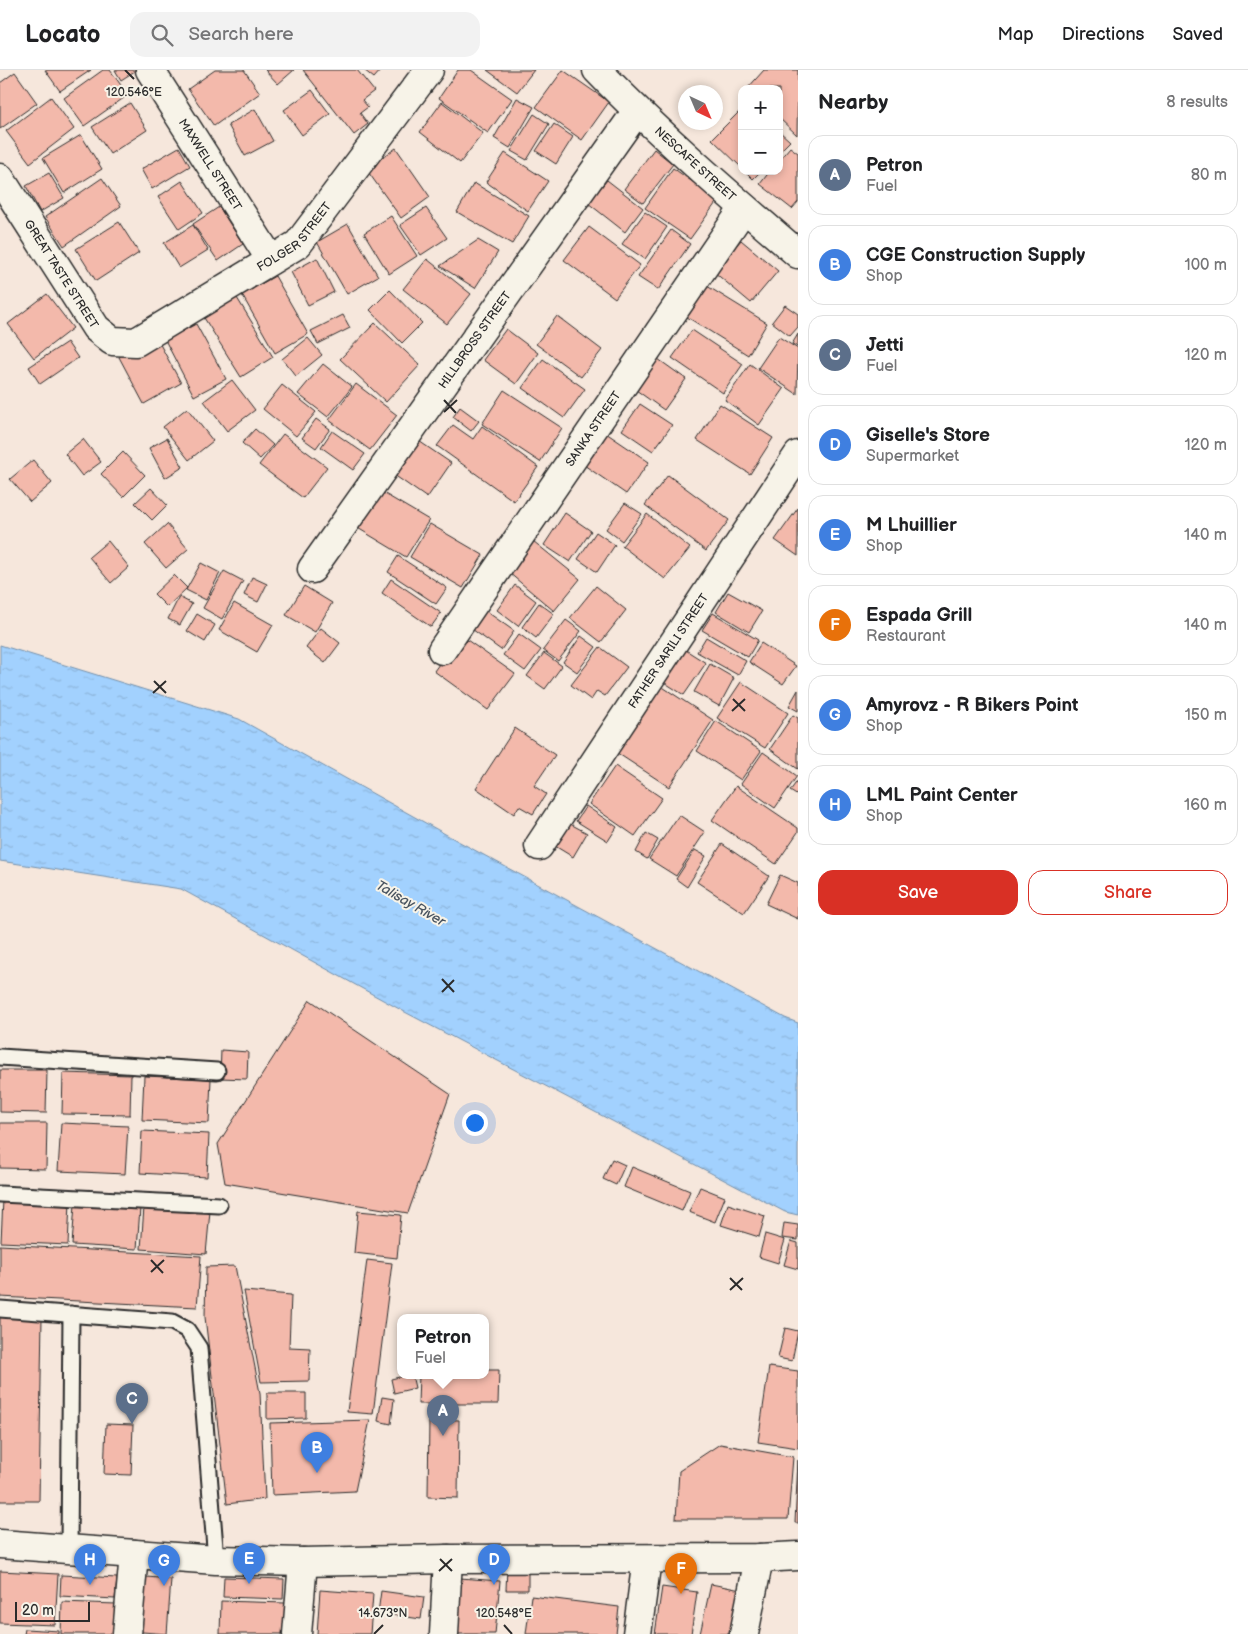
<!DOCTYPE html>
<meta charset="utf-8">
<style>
:root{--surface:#fff;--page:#f2f2f2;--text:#202124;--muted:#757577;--line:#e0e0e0;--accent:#d93025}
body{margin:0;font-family:"Balsamiq Sans",sans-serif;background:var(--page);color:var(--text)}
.controls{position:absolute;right:15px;top:15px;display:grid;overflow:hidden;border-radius:10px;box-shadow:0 2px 8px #0003}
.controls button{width:45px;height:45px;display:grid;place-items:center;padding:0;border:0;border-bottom:1px solid var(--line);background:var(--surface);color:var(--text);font:25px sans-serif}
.compass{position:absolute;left:678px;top:15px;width:45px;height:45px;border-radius:50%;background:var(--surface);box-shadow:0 2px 8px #0003;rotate:136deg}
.scale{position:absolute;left:15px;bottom:12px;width:75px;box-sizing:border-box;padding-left:5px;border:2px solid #2b2b2b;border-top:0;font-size:14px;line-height:18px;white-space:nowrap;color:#2b2b2b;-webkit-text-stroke:4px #f7f3e8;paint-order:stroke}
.you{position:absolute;left:474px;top:1052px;width:18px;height:18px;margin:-12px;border:4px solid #fff;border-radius:50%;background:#1a73e8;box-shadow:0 0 0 8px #1a73e833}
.badge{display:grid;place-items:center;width:32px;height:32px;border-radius:50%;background:var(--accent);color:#fff;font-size:16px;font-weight:700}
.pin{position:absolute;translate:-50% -41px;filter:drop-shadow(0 1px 2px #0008)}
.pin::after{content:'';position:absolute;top:26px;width:18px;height:15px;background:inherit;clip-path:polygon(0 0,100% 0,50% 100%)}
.popup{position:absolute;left:397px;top:1244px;width:92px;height:65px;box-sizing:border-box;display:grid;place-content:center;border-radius:10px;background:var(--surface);filter:drop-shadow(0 1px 4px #0005);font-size:16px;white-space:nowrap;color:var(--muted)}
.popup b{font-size:19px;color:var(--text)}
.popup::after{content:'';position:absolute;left:50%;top:100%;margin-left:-10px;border:10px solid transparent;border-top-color:var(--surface)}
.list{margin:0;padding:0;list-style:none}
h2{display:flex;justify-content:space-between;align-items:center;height:65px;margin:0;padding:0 20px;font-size:21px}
h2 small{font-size:16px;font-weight:400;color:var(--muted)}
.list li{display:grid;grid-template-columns:32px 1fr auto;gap:15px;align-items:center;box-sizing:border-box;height:80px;margin:0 10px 10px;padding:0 10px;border:1px solid var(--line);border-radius:15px}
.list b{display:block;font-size:19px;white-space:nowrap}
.list p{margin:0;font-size:16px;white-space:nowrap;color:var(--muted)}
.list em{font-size:16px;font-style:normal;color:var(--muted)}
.actions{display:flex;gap:10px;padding:15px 20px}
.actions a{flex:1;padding:11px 0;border:1px solid var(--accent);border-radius:15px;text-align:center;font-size:18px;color:var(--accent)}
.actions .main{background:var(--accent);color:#fff}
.icon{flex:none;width:28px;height:28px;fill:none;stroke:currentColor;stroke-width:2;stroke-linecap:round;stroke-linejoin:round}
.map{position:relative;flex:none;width:798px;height:1564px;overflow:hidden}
header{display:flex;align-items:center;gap:30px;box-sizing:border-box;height:70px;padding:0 25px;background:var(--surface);border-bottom:1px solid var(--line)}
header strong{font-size:24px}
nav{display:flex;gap:28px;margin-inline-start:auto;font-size:18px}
.search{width:350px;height:45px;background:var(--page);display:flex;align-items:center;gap:12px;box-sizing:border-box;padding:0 18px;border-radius:15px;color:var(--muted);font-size:19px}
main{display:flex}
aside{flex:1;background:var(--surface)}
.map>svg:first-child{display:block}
.water{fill:url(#water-ripples);stroke:#728faa}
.building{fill:#f3b9ab;stroke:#2b2b2b}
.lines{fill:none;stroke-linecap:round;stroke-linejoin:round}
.lane-casing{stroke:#2b2b2b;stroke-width:19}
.street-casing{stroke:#2b2b2b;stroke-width:31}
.secondary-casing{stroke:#2b2b2b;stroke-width:31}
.lane{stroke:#f7f3e8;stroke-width:15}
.street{stroke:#f7f3e8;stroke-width:28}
.secondary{stroke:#f7f3e8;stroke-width:28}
.ticks{fill:none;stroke:#2b2b2b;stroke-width:2}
.labels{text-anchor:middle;stroke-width:4;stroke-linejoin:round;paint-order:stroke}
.street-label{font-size:12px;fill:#2b2b2b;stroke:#f7f3e8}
.water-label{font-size:14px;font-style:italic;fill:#495460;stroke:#f7f3e8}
.ticks-label{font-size:12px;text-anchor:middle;fill:#2b2b2b;stroke:#f7f3e8;stroke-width:4;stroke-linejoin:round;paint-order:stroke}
</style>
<header>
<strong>Locato</strong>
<div class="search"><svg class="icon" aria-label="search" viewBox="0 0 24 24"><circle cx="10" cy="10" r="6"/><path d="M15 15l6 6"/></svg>Search here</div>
<nav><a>Map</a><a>Directions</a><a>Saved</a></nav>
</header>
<main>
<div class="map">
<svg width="798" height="1564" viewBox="0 0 798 1564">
<defs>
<pattern id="water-ripples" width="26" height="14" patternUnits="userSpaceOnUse" patternTransform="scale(1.25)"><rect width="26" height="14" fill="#a2d1fe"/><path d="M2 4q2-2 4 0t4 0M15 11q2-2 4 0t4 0" fill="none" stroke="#8cb4da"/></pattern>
</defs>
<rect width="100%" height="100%" fill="#f6e7dc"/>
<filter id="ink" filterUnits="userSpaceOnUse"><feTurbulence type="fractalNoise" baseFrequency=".02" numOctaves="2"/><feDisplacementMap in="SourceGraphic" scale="10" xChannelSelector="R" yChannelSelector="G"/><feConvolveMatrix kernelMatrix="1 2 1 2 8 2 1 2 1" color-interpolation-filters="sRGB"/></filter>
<g filter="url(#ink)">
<polygon class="water" points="0,575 239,649 456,770 785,948 798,953 798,1145 785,1142 403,941 181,819 0,791"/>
<g class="building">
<polygon points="45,0 91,0 60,21"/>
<polygon points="103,0 110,0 128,25 84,56 64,28"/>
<polygon points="115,0 135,0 135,1 121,10"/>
<polygon points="215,0 244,0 260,23 214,56 188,19"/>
<polygon points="265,0 294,0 278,14"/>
<polygon points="303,0 357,0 374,21 362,30 368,37 360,43 368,54 354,65"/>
<polygon points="364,0 381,0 374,8"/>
<polygon points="458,0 471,0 512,29 488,63 439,28"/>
<polygon points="487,0 534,0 517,22"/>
<polygon points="563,0 609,32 582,70 536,37"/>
<polygon points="764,0 798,0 797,65 779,48 779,19 747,19"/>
<polygon points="15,2 37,33 0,59 0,13"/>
<polygon points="312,20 330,44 302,65 284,40"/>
<polygon points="51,27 74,59 30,93 6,61"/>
<polygon points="517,28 534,37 510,78 494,68"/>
<polygon points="442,32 483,63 460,93 420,62"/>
<polygon points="130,33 147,60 110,84 92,57"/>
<polygon points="255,39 273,71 245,86 228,55"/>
<polygon points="742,39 742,98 712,69"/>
<polygon points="534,44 549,54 527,90 511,81"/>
<polygon points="554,54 573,67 556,94 536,81"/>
<polygon points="779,61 790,71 779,82"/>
<polygon points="81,65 102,99 64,123 43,88"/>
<polygon points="179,77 190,96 152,119 141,99"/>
<polygon points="790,77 798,83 798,132 792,139 760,114 770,101 779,101 779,90"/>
<polygon points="396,78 430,127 401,148 366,99"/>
<polygon points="654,79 673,94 643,133 624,119"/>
<polygon points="505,83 548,111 528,141 486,112"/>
<polygon points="673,98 718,130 690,169 645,138"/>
<polygon points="745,101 761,101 753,109"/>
<polygon points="49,103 64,128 40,142 26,116"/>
<polygon points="102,108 121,136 64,176 45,147"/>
<polygon points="607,110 643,138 625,162 588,133"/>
<polygon points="182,111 203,143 179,159 158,127"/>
<polygon points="474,113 529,146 512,174 457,142"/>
<polygon points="219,137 243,174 218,191 193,154"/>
<polygon points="426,138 447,168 421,185 400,155"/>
<polygon points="645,142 667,157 645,189 622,174"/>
<polygon points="391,146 417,186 389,204 364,163"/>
<polygon points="119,152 139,183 96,211 76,179"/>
<polygon points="348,154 378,206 347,224 317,172"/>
<polygon points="193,155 208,180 179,198 164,173"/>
<polygon points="589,157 640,195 615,228 564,190"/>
<polygon points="671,160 690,174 658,220 638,207"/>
<polygon points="478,170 498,182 475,218 440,196"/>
<polygon points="741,170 778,201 751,233 714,202"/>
<polygon points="317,188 334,222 308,235 291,202"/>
<polygon points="427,189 471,224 447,254 403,219"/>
<polygon points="275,206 308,264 275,283 242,225"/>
<polygon points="707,216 767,253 748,285 687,247"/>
<polygon points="390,220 422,253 402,273 370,240"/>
<polygon points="234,223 273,287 241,307 201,243"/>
<polygon points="47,224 73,258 34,288 8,254"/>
<polygon points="785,235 798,244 798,257 790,266 772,252"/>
<polygon points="343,245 350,258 318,274 311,261"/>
<polygon points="557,246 602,280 581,307 536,274"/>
<polygon points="375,253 420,295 386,332 340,289"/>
<polygon points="196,254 226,309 194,326 165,270"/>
<polygon points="506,259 538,283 516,314 483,290"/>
<polygon points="692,260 743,294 723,323 672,288"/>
<polygon points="798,264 798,277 792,274"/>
<polygon points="156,267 181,313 144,334 119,287"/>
<polygon points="779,267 798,279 797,324 758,298"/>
<polygon points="308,268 322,285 296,306 282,289"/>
<polygon points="67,272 78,288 40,314 29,297"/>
<polygon points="651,284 686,309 664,340 629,315"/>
<polygon points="543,289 585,319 564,348 522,318"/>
<polygon points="323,294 352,317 328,347 298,324"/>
<polygon points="750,294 784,319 759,355 725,330"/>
<polygon points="232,310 255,340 227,361 204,331"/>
<polygon points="356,314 397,345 370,380 329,350"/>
<polygon points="282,315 316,342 296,366 263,339"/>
<polygon points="504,320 562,358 540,392 482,354"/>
<polygon points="640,334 672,355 653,381 622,360"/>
<polygon points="720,334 773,368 750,404 697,370"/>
<polygon points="460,337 479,351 471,361 453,347"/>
<polygon points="187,338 213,371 189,390 163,357"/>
<polygon points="316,349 330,359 316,378 302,368"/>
<polygon points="453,355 473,369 482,356 538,397 514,431 437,376"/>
<polygon points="255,359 273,375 260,389 242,373"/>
<polygon points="332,361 365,384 353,400 321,377"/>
<polygon points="603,361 649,392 626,424 581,393"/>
<polygon points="283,364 327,397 303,428 259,395"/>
<polygon points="410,365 451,393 427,428 387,400"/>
<polygon points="167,368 183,397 165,408 149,378"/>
<polygon points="83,369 101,392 82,406 65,384"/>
<polygon points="123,382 145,405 123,427 101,404"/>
<polygon points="33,390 52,413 30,432 10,409"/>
<polygon points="668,405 729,450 706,481 645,435"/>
<polygon points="151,418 167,435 152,450 135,433"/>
<polygon points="378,420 429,450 406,487 356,457"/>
<polygon points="625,433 642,444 622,471 606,459"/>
<polygon points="798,438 798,486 775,470"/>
<polygon points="565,443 591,461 570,492 544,475"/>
<polygon points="647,444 690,478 665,509 622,476"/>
<polygon points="167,454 188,479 166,498 145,474"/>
<polygon points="430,454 483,485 463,518 410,487"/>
<polygon points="596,462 615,475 597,502 578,489"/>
<polygon points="108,471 129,497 111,513 89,487"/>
<polygon points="533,471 580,509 554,541 508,502"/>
<polygon points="398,486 447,518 436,534 388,502"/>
<polygon points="201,493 220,503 206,530 186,520"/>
<polygon points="224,501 243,511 222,549 203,538"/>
<polygon points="174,505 187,518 167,537 154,524"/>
<polygon points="252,507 267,514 258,532 244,525"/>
<polygon points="391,509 441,543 431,557 382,523"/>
<polygon points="515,515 536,531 518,556 497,540"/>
<polygon points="304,516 332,533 315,562 286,545"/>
<polygon points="596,516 626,540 601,572 570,548"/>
<polygon points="728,522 762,541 749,562 716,542"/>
<polygon points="179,527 192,534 180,555 168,549"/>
<polygon points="234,533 273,555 257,582 219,560"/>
<polygon points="539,533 554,544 536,568 522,557"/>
<polygon points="483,539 514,561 501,580 469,557"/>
<polygon points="713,543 758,570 748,587 702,560"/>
<polygon points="197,544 215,555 205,572 187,561"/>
<polygon points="566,550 581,561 558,591 543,580"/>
<polygon points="321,558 340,573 325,593 306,578"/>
<polygon points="519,564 541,580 525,601 503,585"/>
<polygon points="460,565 515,604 488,640 434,601"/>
<polygon points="581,566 596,577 577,602 563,592"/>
<polygon points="706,567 746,591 738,605 697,582"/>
<polygon points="761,573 796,596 783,614 749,592"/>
<polygon points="600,577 627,597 605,626 597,621 591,630 571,615"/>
<polygon points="681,577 706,593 684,625 659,609"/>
<polygon points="544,583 562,596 545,619 527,606"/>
<polygon points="710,594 734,608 719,636 694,622"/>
<polygon points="655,612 713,650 669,717 611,679"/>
<polygon points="741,612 788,643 765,678 717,648"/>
<polygon points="798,620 798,641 789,636"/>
<polygon points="793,645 798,648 798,699 770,679"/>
<polygon points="716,651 761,681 741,710 697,681"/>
<polygon points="515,658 555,685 534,716 546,724 533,744 519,736 514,744 476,718"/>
<polygon points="763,682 797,706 775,738 741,714"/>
<polygon points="615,696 662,728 635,766 589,734"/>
<polygon points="798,710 798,726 790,721"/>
<polygon points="736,716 798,758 798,762 776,794 712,750"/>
<polygon points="586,736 617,757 608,771 576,751"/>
<polygon points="679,745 705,762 676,806 649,789"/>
<polygon points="563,750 587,763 573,787 550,773"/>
<polygon points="646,763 658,770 647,789 636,782"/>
<polygon points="722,774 769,806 744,843 697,812"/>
<polygon points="695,780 706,786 687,817 676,809"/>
<polygon points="780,805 798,813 798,849 766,834"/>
<polygon points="310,930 450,1024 408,1143 225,1113 218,1074"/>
<polygon points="221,980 248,982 247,1009 220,1008"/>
<polygon points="0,1000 47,1000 46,1043 0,1042"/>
<polygon points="63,1003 131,1005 130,1045 62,1044"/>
<polygon points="144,1006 211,1009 209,1053 142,1050"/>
<polygon points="0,1053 47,1053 46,1099 0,1098"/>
<polygon points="61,1053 128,1056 125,1104 58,1101"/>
<polygon points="142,1061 209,1064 207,1107 140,1103"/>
<polygon points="612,1089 625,1095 616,1115 603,1109"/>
<polygon points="632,1097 690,1121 682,1141 624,1117"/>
<polygon points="700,1117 725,1127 715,1152 689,1142"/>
<polygon points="3,1129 70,1132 68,1175 1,1172"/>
<polygon points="75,1134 140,1138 137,1179 72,1175"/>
<polygon points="728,1134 765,1146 759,1167 721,1155"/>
<polygon points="144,1137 210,1141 206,1184 141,1179"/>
<polygon points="358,1141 401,1145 397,1188 354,1183"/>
<polygon points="784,1153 798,1155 798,1170 782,1168"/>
<polygon points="765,1164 785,1170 778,1193 759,1187"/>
<polygon points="791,1171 798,1173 798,1199 784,1195"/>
<polygon points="0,1175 201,1186 197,1237 0,1227"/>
<polygon points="367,1190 392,1193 373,1344 347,1342"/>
<polygon points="235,1196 260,1323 265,1429 227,1434 205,1247 206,1197"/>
<polygon points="244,1221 291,1225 289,1277 310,1278 309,1311 261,1312"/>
<polygon points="0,1246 42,1247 39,1431 0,1431"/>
<polygon points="785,1258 798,1261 792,1291 778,1288"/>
<polygon points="769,1297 798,1301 798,1378 758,1372"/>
<polygon points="486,1300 499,1300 498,1334 418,1334 419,1305 486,1305"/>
<polygon points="408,1305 412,1305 415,1318 394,1323 391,1309"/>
<polygon points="267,1323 306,1323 306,1348 267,1349"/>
<polygon points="382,1327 394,1329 391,1354 378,1351"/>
<polygon points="429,1349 459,1350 458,1428 428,1427"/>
<polygon points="370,1350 355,1421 272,1425 270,1353"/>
<polygon points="106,1354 133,1355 131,1405 104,1404"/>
<polygon points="720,1374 793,1387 788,1449 676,1449 679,1401"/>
<polygon points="798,1390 798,1453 795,1453"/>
<polygon points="507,1497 528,1497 528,1520 506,1520"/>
<polygon points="0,1501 58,1504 55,1555 0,1553"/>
<polygon points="61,1505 117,1508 115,1529 60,1526"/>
<polygon points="134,1506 171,1509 167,1564 130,1561"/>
<polygon points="224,1507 284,1509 283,1529 223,1527"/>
<polygon points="460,1508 500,1511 495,1564 456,1564"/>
<polygon points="711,1514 751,1522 742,1564 700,1564"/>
<polygon points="662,1517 697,1522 691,1564 655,1564"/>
<polygon points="320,1520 373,1524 370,1564 317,1564"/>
<polygon points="381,1521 424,1527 421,1549 378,1543"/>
<polygon points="531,1526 619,1537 616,1564 526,1564"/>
<polygon points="221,1531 285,1533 284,1564 220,1564"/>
<polygon points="62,1532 116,1534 115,1564 61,1564"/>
<polygon points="25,1559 59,1561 59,1564 24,1564"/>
</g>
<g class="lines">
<defs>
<g id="lane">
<polyline points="0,987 217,1001"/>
<polyline points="0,1124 219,1135"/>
<polyline points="0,1239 172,1252 187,1260 199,1278 216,1490"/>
<polyline points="69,1479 71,1244"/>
</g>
<g id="street">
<path id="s1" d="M150,0L271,190"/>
<path id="s2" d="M597,0C660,65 729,125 798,184"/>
<path id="s3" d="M0,108L96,258L112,271L136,272L298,174L429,0"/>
<path id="s4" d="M312,499L637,41"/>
<path id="s5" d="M442,580L744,138"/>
<path id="s6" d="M539,776L798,385"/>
<polyline points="127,1564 134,1484"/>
<polyline points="297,1564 303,1492"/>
<polyline points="444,1564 448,1489"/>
<polyline points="637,1564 647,1489"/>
<polyline points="744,1564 759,1488"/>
</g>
<polyline id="secondary" points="0,1474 216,1490 303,1492 448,1489 759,1488 798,1486"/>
</defs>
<use href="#lane" class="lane-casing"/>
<use href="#street" class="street-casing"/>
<use href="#secondary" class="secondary-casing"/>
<use href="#lane" class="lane"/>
<use href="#street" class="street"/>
<use href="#secondary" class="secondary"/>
</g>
</g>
<path class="ticks" d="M125,0L134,9M444,330L456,343M444,342L457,330M154,611L166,623M153,623L166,611M733,629L745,641M732,641L745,629M442,909L454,922M442,922L454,910M151,1190L163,1203M151,1202L164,1190M730,1208L742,1220M730,1220L743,1208M440,1489L452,1501M439,1501L452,1489M504,1555L512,1564M374,1564L383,1555"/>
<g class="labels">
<g class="street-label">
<text dy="4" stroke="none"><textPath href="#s2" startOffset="136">NESCAFE STREET</textPath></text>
<text dy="4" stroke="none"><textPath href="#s1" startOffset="112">MAXWELL STREET</textPath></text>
<text dy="4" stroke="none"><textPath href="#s3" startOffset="414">FOLGER STREET</textPath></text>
<text dy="4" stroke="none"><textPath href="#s3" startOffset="114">GREAT TASTE STREET</textPath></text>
<text dy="4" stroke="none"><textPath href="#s4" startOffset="281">HILLBROSS STREET</textPath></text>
<text dy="4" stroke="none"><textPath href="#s5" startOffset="268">SANKA STREET</textPath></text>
<text dy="4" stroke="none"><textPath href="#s6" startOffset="234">FATHER SARILI STREET</textPath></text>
</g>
<g class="water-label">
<text transform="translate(411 833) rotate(30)" y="5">Talisay River</text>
</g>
</g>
<g class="ticks-label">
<text x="134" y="26">120.546°E</text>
<text x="504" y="1547">120.548°E</text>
<text x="383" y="1547">14.673°N</text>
</g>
</svg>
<div class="controls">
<button>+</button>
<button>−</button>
</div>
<svg class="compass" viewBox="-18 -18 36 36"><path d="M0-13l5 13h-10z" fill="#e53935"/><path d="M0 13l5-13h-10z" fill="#757577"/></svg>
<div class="scale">20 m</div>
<div class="you"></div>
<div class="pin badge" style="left:443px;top:1366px;background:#5c6f8a">A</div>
<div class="popup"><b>Petron</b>Fuel</div>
<div class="pin badge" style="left:317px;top:1403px;background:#3f7fe0">B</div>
<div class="pin badge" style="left:132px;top:1354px;background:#5c6f8a">C</div>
<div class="pin badge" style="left:494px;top:1515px;background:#3f7fe0">D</div>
<div class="pin badge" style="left:249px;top:1514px;background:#3f7fe0">E</div>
<div class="pin badge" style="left:681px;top:1524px;background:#e8710a">F</div>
<div class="pin badge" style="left:164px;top:1516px;background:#3f7fe0">G</div>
<div class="pin badge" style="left:90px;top:1515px;background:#3f7fe0">H</div>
</div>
<aside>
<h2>Nearby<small>8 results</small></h2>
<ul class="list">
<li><span class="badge" style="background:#5c6f8a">A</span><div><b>Petron</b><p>Fuel</p></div><em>80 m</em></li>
<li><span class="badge" style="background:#3f7fe0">B</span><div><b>CGE Construction Supply</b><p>Shop</p></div><em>100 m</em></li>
<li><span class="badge" style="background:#5c6f8a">C</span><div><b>Jetti</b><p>Fuel</p></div><em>120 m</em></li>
<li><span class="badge" style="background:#3f7fe0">D</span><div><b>Giselle's Store</b><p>Supermarket</p></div><em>120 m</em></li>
<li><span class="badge" style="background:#3f7fe0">E</span><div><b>M Lhuillier</b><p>Shop</p></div><em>140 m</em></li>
<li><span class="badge" style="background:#e8710a">F</span><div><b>Espada Grill</b><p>Restaurant</p></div><em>140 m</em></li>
<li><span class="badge" style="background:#3f7fe0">G</span><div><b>Amyrovz - R Bikers Point</b><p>Shop</p></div><em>150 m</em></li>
<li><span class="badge" style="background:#3f7fe0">H</span><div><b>LML Paint Center</b><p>Shop</p></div><em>160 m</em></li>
</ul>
<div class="actions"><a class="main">Save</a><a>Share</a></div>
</aside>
</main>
